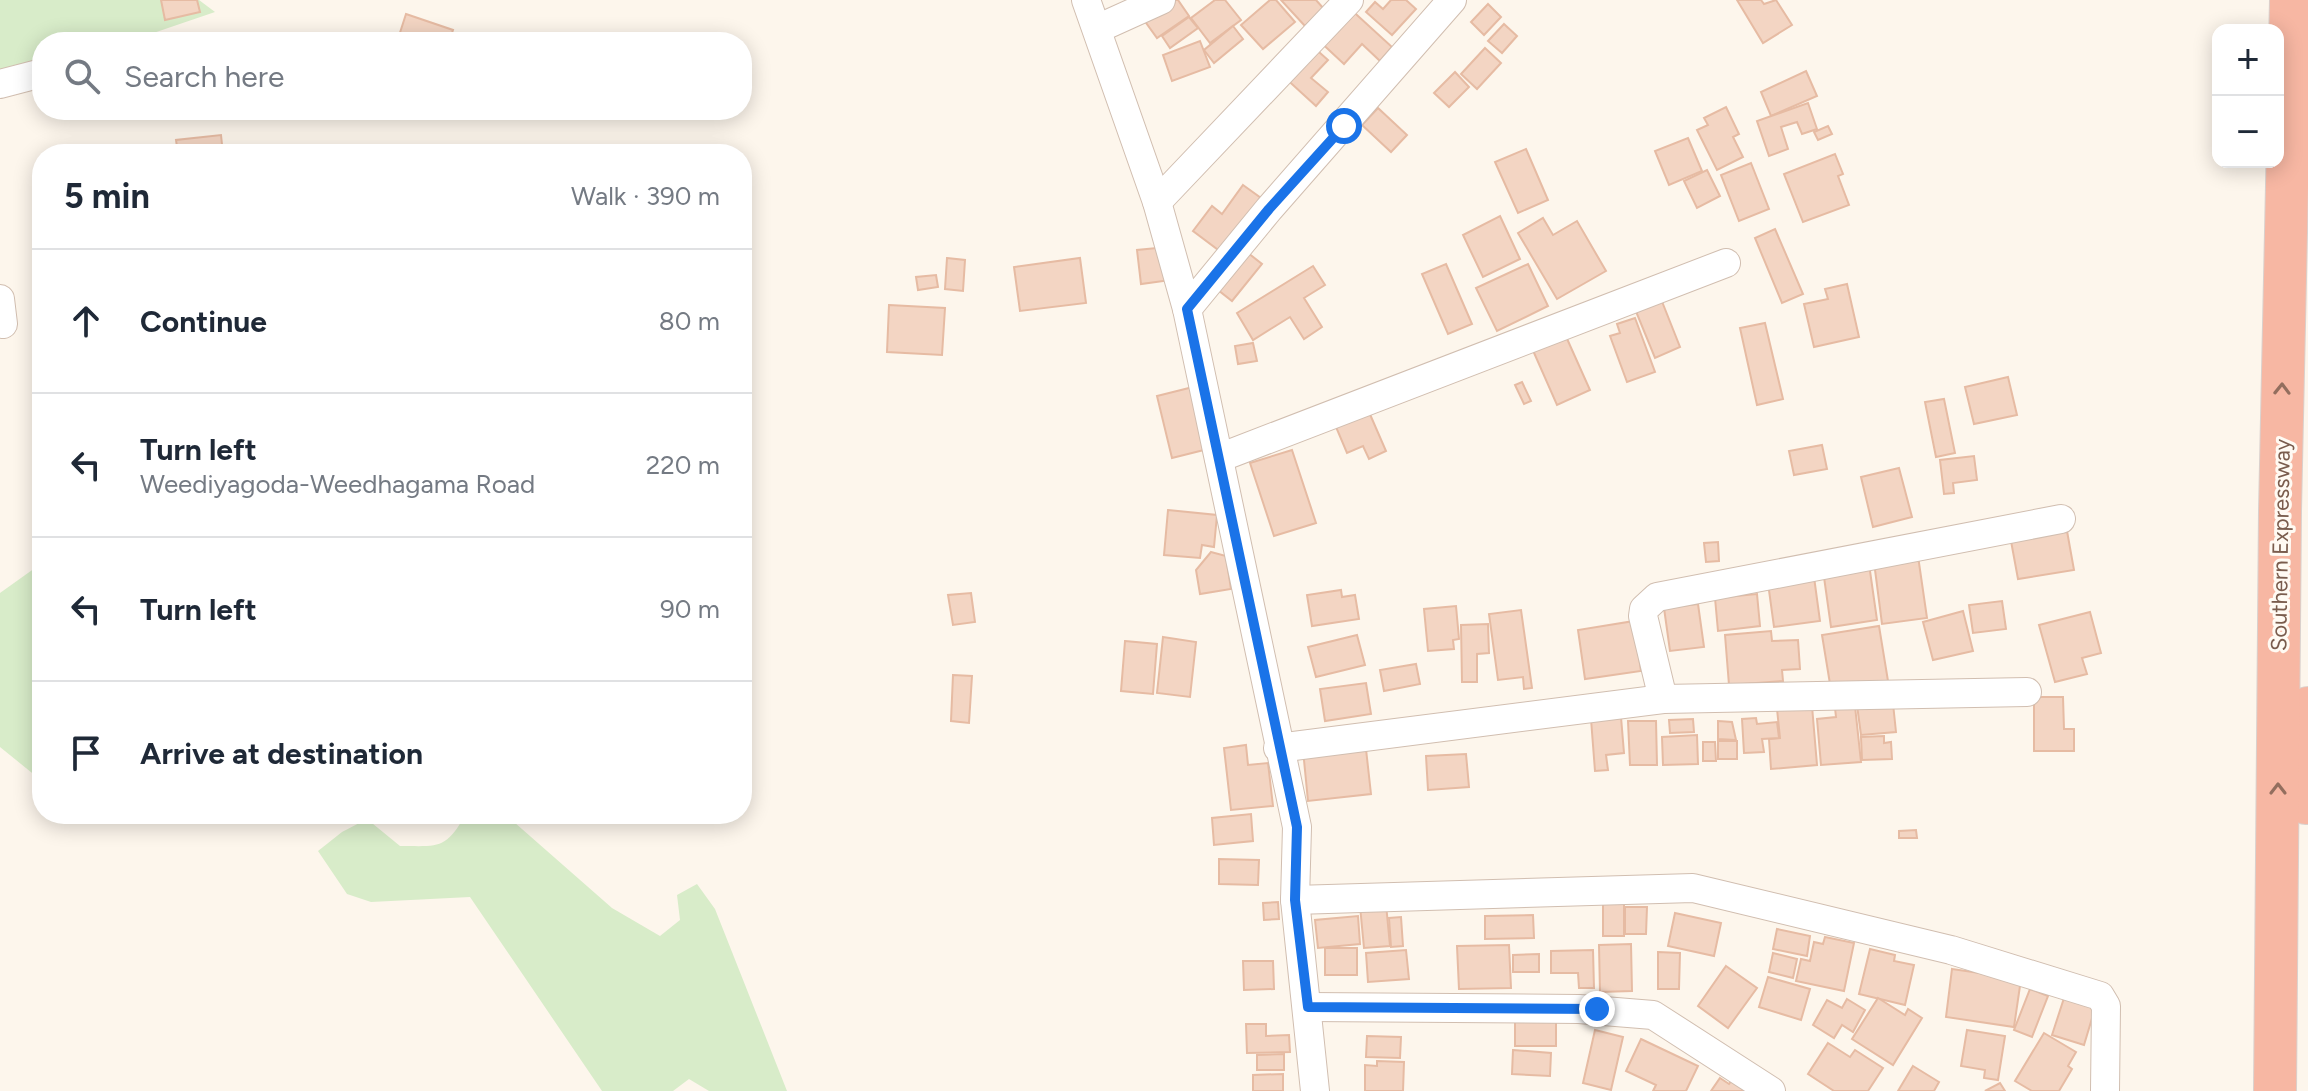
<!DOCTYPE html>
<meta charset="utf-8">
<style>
:root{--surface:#fff;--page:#f2f2f3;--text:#1f2937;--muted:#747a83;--line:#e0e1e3}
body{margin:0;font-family:Figtree,sans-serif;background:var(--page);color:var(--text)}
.controls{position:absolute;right:24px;top:24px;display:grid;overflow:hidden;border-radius:16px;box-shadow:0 4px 20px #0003}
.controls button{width:72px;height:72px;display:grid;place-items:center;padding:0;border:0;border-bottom:2px solid var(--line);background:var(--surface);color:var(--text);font:40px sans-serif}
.stop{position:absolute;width:24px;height:24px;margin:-18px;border:6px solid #1a73e8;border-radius:50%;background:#fff}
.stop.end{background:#1a73e8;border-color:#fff;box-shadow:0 2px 8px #0008}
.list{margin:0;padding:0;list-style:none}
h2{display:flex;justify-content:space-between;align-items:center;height:104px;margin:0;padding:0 32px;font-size:34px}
h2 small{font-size:26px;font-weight:400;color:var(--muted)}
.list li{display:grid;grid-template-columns:52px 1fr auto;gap:24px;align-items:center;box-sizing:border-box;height:144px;padding:0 32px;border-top:2px solid var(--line)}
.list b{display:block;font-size:30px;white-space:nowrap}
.list p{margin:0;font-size:26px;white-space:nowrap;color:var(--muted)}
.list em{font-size:26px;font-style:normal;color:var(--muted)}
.icon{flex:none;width:44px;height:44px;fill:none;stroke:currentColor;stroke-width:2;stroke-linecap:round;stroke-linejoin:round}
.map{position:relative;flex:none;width:2308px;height:1091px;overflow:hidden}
.search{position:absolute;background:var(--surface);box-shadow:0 4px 20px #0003;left:32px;top:32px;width:720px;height:88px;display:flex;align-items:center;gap:20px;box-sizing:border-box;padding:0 28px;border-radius:32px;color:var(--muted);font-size:30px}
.panel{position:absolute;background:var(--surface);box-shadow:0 4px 20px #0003;left:32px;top:144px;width:720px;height:680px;border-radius:32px}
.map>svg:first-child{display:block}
.green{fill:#d8ecc9}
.building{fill:#f3d5c3;stroke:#e6bba3;stroke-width:2}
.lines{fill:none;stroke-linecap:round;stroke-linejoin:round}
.minor-casing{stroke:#d1beb0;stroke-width:30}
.highway-casing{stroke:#dad1cd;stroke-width:44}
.minor{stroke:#fff;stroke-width:28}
.highway{stroke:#f7b7a3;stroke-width:42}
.oneway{stroke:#936e5e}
.route{stroke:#1a73e8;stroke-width:10}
.labels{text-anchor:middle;stroke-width:6;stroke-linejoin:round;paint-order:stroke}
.street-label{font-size:22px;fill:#7a5c4d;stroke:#fffaf3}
</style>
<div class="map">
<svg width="2308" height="1091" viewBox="0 0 2308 1091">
<rect width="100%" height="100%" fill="#fdf6ec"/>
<g class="green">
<polygon points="0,0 199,0 215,12 127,42 42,42 42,71 0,85"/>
<polygon points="42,563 42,781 0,747 0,593"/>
<path d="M466,814H505L612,908L660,936L680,920L677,895L697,884L715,909L787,1091H709L689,1079L673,1091H602L470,897L371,902L347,894L318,851L342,832L367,819L400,846C440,846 445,850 466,814Z"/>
</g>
<g class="building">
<polygon points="161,0 197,0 200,12 165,20"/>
<polygon points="1174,0 1178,0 1189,16 1157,38 1144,20"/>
<polygon points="1215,0 1225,0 1241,20 1210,43 1191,18"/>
<polygon points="1270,0 1276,0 1295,22 1263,49 1241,25"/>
<polygon points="1281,0 1316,0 1324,9 1305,26"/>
<polygon points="1391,0 1406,0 1416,9 1392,35 1366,12 1375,2 1383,9"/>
<polygon points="1737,0 1761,0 1764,4 1776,0 1792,25 1763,43"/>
<polygon points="1488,4 1501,17 1484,35 1471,22"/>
<polygon points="1346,5 1392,47 1380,61 1362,44 1344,64 1316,38"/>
<polygon points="406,14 453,30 449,42 397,42"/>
<polygon points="1189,17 1198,28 1170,48 1162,36"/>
<polygon points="1504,24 1517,36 1502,53 1488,41"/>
<polygon points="1233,26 1243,39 1214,63 1204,50"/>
<polygon points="1200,41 1210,67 1172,81 1163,55"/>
<polygon points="1310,44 1328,60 1311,78 1328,92 1316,106 1282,75"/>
<polygon points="1485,48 1501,63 1477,89 1461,74"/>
<polygon points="1806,71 1817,96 1771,116 1761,92"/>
<polygon points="1455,72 1469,87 1449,107 1434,93"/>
<polygon points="1808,103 1817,129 1802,134 1797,122 1781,127 1788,149 1769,156 1757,121"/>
<polygon points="1726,107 1739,134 1733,137 1743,157 1717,170 1697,130 1708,125 1704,118"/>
<polygon points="1378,108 1407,135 1391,152 1362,125"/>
<polygon points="1828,126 1832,134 1818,140 1814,132"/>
<polygon points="221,135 223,154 178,154 176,140"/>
<polygon points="1688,138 1702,171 1669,185 1655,151"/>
<polygon points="1526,149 1548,200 1518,213 1495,162"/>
<polygon points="1835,154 1843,174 1838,176 1849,205 1803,222 1784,174"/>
<polygon points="1751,163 1769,209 1739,221 1721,175"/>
<polygon points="1707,170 1720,196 1697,208 1684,181"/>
<polygon points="1243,185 1261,198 1221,252 1193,231 1212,206 1222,214"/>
<polygon points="1500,216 1520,259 1483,277 1463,235"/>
<polygon points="1543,218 1553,235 1577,221 1606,271 1557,299 1518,233"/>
<polygon points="1775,229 1803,294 1782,303 1755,238"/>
<polygon points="1167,247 1171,280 1141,284 1137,250"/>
<polygon points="1243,249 1262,264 1232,301 1213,286"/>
<polygon points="947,258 965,260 963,291 945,289"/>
<polygon points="1080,258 1086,303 1020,311 1014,267"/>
<polygon points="1446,264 1472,324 1448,334 1422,274"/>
<polygon points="1528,264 1548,306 1497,331 1476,288"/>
<polygon points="1313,266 1325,285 1304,298 1322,327 1304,339 1290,317 1253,340 1237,313"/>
<polygon points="936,275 938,287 918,290 916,277"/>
<polygon points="1847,284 1859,337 1814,347 1804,304 1828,299 1825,289"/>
<polygon points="1661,299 1680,347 1655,358 1635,309"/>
<polygon points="889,305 945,308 942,355 887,352"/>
<polygon points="1635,318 1655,372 1627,382 1610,336 1620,333 1617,324"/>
<polygon points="1765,323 1783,399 1757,405 1740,328"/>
<polygon points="1564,332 1590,390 1557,405 1531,346"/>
<polygon points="1253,343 1257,361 1238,364 1235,346"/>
<polygon points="2008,377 2017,415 1974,424 1965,387"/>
<polygon points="1522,382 1531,401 1524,404 1515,385"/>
<polygon points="1193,387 1208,449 1172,458 1157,396"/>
<polygon points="1944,399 1955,453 1936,457 1925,402"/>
<polygon points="1369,412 1386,451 1369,459 1363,446 1347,453 1336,427"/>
<polygon points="1822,445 1827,469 1794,475 1789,451"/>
<polygon points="1292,450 1316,523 1274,536 1250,463"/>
<polygon points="1974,456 1977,480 1953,483 1954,493 1944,494 1940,460"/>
<polygon points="1899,468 1912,517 1873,527 1861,477"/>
<polygon points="1168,510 1217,515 1214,547 1202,545 1200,558 1164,555"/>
<polygon points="2067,531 2074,570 2018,579 2011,541"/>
<polygon points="1718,542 1719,561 1706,562 1704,543"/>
<polygon points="1211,552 1226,556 1231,589 1200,594 1196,570"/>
<polygon points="1918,556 1927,618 1882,624 1874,562"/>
<polygon points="1869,564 1877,620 1831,627 1823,570"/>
<polygon points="1814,577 1820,621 1774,627 1768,583"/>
<polygon points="1341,590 1342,597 1355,595 1359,619 1312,626 1307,595"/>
<polygon points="971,593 975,622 953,625 948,595"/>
<polygon points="1757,594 1760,626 1718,631 1715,598"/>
<polygon points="2002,601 2006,629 1973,633 1969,605"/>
<polygon points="1698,604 1704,647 1670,651 1664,608"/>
<polygon points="1456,606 1459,639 1453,640 1454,649 1428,651 1424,609"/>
<polygon points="1521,610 1532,688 1524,689 1523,677 1498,680 1489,614"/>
<polygon points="1963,611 1973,651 1933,660 1923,622"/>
<polygon points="2090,612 2101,653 2082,658 2087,674 2055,682 2039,625"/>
<polygon points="1634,621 1641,671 1585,679 1578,630"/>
<polygon points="1488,624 1489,653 1477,654 1477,682 1462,682 1461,625"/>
<polygon points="1879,626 1888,681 1831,690 1822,635"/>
<polygon points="1771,631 1772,641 1798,640 1800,669 1782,670 1783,681 1729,685 1725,635"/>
<polygon points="1357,635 1365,665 1316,677 1308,647"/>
<polygon points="1163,637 1196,642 1190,697 1157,693"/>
<polygon points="1125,641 1157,644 1153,694 1121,691"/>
<polygon points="1416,664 1420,684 1384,691 1380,670"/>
<polygon points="953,675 972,676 969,723 951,721"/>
<polygon points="1366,683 1371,714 1325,721 1320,689"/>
<polygon points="1892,694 1896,732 1861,735 1856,698"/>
<polygon points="2034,697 2063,697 2064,729 2074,729 2074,751 2034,751"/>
<polygon points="1812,706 1817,765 1771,769 1769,739 1780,738 1777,709"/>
<polygon points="1855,706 1861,762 1821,765 1817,719 1836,717 1835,708"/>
<polygon points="1621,717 1624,753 1606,755 1608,770 1595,771 1591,719"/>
<polygon points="1756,718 1757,724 1777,722 1779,738 1762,739 1764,752 1744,753 1742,719"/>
<polygon points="1693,719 1694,732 1670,733 1669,720"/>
<polygon points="1628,721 1656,721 1657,765 1630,765"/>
<polygon points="1718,721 1732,722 1736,740 1718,739"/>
<polygon points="1697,735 1698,764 1663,765 1662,737"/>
<polygon points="1884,736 1884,743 1891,742 1892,759 1862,760 1861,737"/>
<rect x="1718" y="741" width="19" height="18"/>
<polygon points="1703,742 1715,742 1716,761 1703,761"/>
<polygon points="1246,745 1248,765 1268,763 1273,806 1231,810 1224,748"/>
<polygon points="1366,749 1371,794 1308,801 1303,750"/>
<polygon points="1466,754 1469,787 1428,790 1426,756"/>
<polygon points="1251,814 1253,841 1214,845 1212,818"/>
<polygon points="1916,830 1917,838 1899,838 1899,831"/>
<polygon points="1219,859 1259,860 1258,885 1219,884"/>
<polygon points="1624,901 1624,936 1603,936 1603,902"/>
<polygon points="1278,902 1279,919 1264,920 1263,903"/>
<polygon points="1386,904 1390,946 1364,948 1360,906"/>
<polygon points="1625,907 1647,907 1646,934 1625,934"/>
<polygon points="1675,913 1721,923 1714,956 1668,946"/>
<polygon points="1533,915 1534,938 1485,939 1485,916"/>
<polygon points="1358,916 1360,944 1318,948 1315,920"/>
<polygon points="1401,917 1403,946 1391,947 1389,918"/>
<polygon points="1777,929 1810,936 1807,956 1773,949"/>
<polygon points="1825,937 1854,943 1844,991 1796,981 1801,959 1810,961 1814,942 1823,944"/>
<polygon points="1631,944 1632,991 1600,992 1599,945"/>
<polygon points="1509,945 1511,988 1459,989 1457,946"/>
<rect x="1325" y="948" width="32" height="27"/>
<polygon points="1870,949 1895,955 1894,961 1914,965 1905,1005 1859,994"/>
<polygon points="1406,950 1409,979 1368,982 1366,953"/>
<polygon points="1593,950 1594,988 1579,988 1578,973 1551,973 1551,951"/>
<polygon points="1658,952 1680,953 1679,989 1658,989"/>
<polygon points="1773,953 1797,959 1793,978 1769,972"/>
<polygon points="1539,954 1539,972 1513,972 1513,955"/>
<polygon points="1243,961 1273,961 1274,989 1244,990"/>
<polygon points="1726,966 1757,988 1728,1028 1698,1006"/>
<polygon points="1952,969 2021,979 2014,1027 1946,1017"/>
<polygon points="1768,977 1810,989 1801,1020 1759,1007"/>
<polygon points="2030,989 2048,996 2032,1037 2014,1030"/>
<polygon points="2065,995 2096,1005 2084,1045 2052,1035"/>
<polygon points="1878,998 1905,1015 1908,1009 1922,1018 1893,1065 1852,1039"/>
<polygon points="1847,999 1865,1010 1853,1032 1842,1025 1834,1038 1813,1025 1827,1000 1842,1008"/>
<rect x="1515" y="1022" width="41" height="24"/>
<polygon points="1246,1024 1266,1024 1266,1036 1289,1035 1290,1052 1247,1053"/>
<polygon points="1595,1030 1623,1037 1611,1090 1583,1083"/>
<polygon points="1967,1030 2005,1036 1998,1080 1984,1078 1985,1070 1961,1066"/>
<polygon points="2044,1033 2076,1052 2068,1066 2072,1069 2059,1091 2032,1091 2015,1081"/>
<polygon points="1367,1036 1401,1037 1400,1058 1366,1057"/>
<polygon points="1641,1039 1698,1066 1686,1091 1653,1091 1656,1085 1626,1071"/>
<polygon points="1828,1043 1850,1057 1855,1050 1883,1068 1868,1091 1834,1091 1808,1074"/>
<polygon points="1513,1050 1551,1053 1550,1076 1512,1074"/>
<polygon points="1284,1054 1284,1070 1257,1070 1257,1055"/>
<polygon points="1377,1061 1404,1062 1403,1091 1365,1091 1365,1065 1377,1066"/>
<polygon points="1913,1066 1939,1082 1934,1091 1898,1091"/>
<polygon points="1283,1074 1283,1091 1253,1091 1253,1075"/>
<polygon points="1720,1078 1729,1084 1732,1080 1748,1091 1711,1091"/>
<polygon points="2000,1083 2005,1091 1985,1091"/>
</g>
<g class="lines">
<defs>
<g id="minor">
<polyline points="1086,0 1157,202 1187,309 1297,827 1295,900 1315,1091"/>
<polyline points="1097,29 1161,0"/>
<polyline points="0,84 42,73"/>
<polyline points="1157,202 1349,0"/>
<polyline points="0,299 3,324"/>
<polyline points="1187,309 1269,209 1452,0"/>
<polyline points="1219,458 1726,263"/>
<polyline points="1663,699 1643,616 1644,609 1657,597 2061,519"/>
<polyline points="1278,748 1663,699 2027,692"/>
<polyline points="1295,900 1693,888 1951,950 2100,996 2106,1006 2105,1091"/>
<polyline points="1308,1007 1579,1009 1653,1015 1771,1091"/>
</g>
<g id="highway">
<polyline points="2306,803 2308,708"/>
<polyline points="2275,1091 2280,511 2291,0"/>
</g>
</defs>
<use href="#minor" class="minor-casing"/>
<use href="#highway" class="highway-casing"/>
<use href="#minor" class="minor"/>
<use href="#highway" class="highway"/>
</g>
<defs><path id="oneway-chevron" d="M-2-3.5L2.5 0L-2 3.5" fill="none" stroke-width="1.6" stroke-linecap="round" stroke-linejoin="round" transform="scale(2)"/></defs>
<g class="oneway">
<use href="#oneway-chevron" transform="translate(2282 389) rotate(-89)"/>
<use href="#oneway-chevron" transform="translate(2278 789) rotate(-90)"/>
</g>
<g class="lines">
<polyline class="route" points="1344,126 1269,209 1187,309 1297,827 1295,900 1308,1007 1597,1009"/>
</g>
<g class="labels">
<g class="street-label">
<text transform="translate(2280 545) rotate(-89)" y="8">Southern Expressway</text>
</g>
</g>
</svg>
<div class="controls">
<button>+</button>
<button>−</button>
</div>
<div class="stop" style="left:1344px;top:126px"></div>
<div class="stop end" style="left:1597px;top:1009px"></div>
<div class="search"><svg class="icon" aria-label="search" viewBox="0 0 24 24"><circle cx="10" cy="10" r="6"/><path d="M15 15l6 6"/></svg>Search here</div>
<section class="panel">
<h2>5 min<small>Walk · 390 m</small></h2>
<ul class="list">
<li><svg class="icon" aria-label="ahead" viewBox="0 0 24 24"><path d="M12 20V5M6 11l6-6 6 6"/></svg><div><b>Continue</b></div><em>80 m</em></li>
<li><svg class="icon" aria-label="left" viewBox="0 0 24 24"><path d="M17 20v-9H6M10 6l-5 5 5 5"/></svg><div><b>Turn left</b><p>Weediyagoda-Weedhagama Road</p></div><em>220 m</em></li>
<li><svg class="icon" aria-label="left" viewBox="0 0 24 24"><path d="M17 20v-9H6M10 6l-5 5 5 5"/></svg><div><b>Turn left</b></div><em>90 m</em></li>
<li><svg class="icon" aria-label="arrive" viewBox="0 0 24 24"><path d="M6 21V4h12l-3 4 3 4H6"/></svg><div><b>Arrive at destination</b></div></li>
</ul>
</section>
</div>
